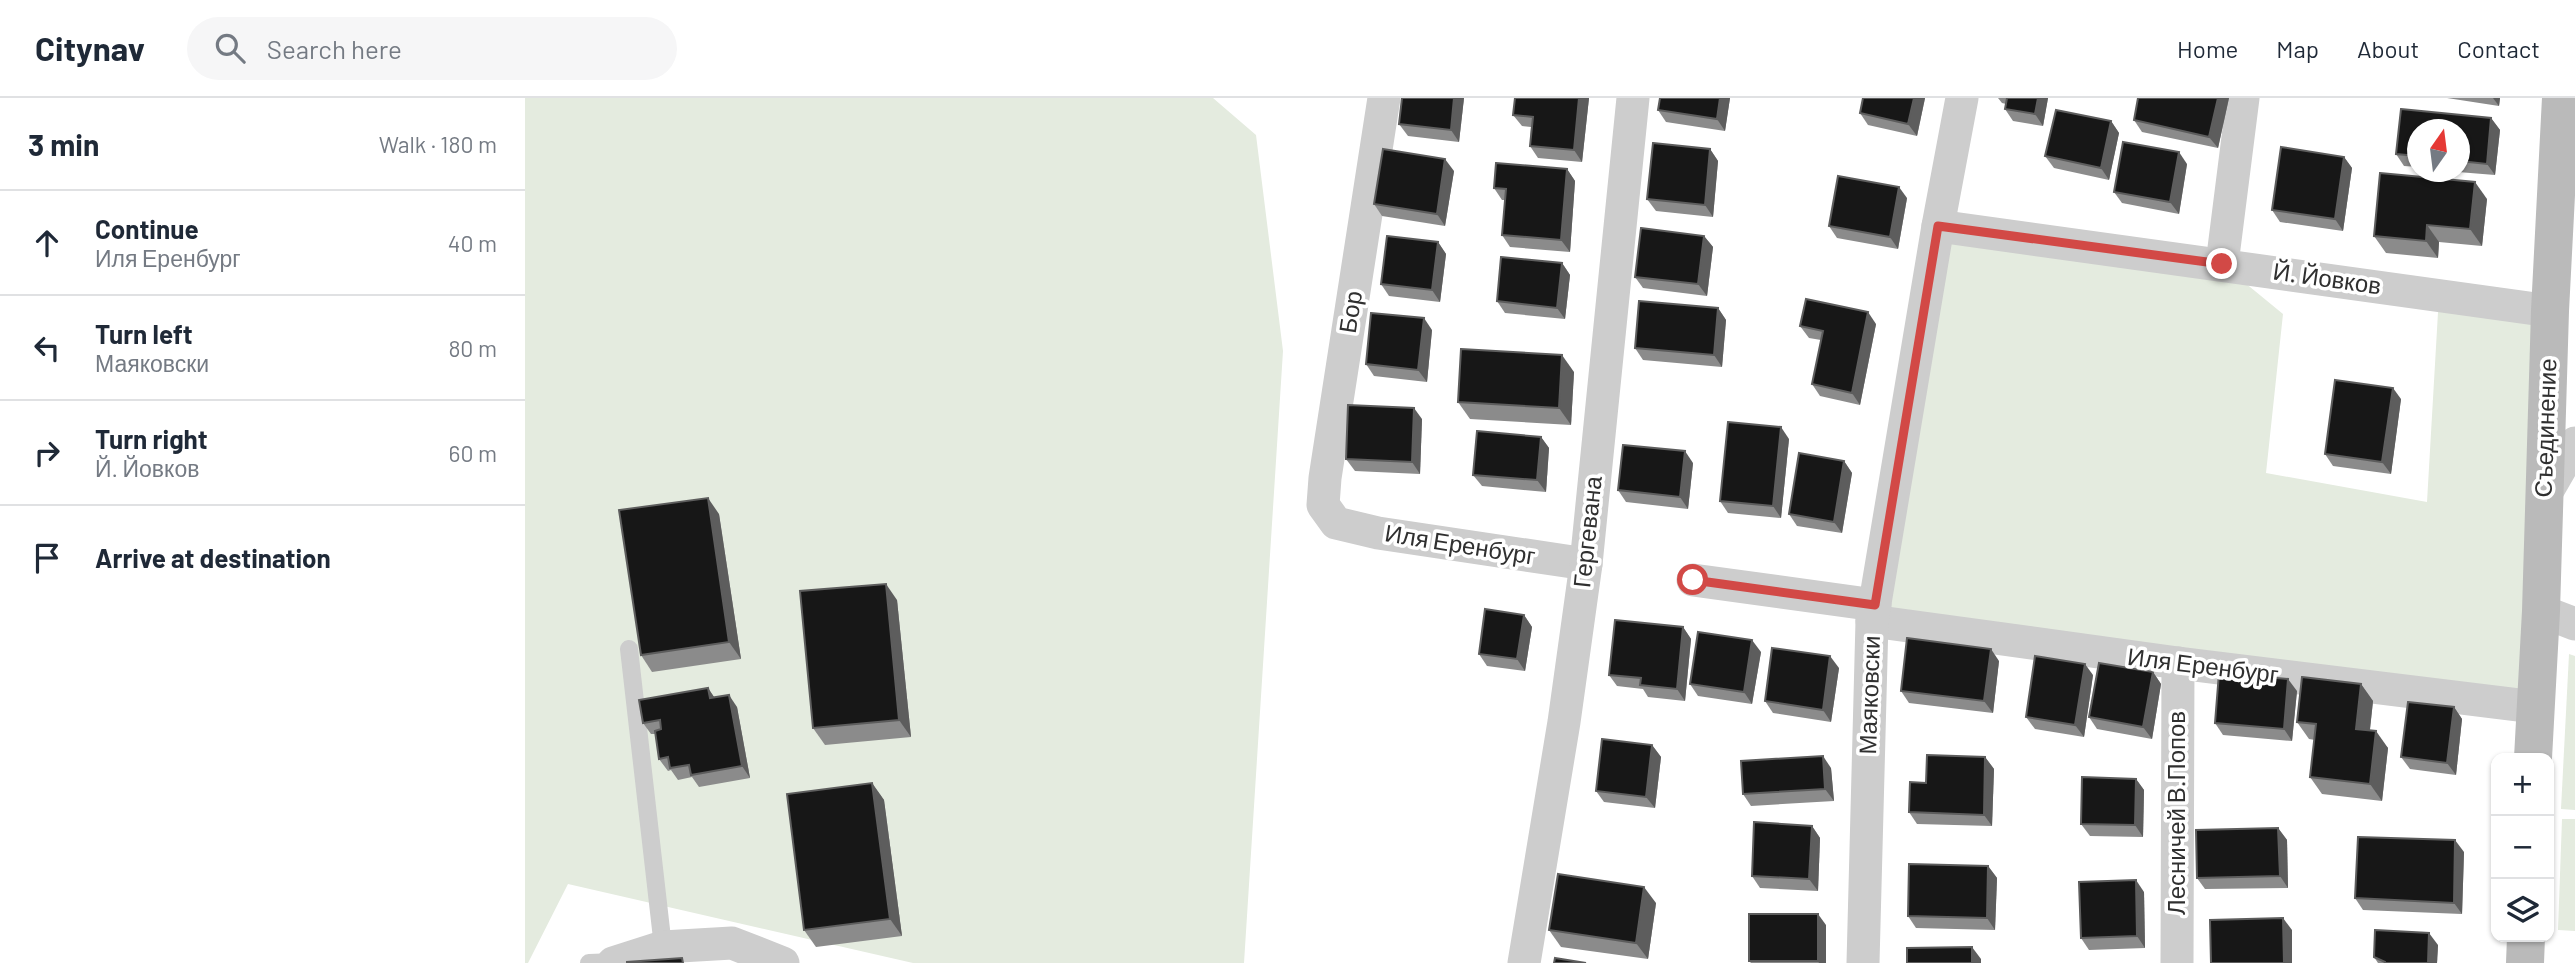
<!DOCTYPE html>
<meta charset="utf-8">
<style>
:root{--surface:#fff;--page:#f6f6f7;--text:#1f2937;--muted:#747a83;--line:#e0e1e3}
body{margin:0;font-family:Barlow,sans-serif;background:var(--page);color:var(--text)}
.controls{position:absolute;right:21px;bottom:21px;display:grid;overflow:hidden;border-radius:14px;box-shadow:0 2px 5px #0004}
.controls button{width:63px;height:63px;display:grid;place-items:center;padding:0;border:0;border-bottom:2px solid var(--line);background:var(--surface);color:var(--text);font:35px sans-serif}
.compass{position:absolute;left:1882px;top:21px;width:63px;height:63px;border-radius:50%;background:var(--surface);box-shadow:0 2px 5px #0004;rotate:14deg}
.stop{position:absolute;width:21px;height:21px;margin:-16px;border:5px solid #d24946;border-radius:50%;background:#fff}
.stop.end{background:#d24946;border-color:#fff;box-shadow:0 2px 7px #0008}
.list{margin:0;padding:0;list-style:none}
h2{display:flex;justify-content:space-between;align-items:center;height:91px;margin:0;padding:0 28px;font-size:30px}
h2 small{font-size:23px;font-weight:400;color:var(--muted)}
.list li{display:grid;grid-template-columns:46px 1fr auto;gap:21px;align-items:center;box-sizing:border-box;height:105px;padding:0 28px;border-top:2px solid var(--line)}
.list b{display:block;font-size:26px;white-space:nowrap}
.list p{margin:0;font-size:23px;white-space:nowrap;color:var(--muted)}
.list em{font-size:23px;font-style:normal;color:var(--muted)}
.icon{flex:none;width:38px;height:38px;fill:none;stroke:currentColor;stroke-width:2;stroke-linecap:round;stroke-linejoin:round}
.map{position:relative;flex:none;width:2050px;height:865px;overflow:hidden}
header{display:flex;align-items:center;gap:42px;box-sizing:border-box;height:98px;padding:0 35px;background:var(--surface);border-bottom:2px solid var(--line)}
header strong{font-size:33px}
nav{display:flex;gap:38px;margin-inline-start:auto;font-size:24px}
.search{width:490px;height:63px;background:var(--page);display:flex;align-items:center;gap:18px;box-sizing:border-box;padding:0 24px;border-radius:38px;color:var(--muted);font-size:26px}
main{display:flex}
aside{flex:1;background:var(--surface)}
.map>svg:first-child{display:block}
.green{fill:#e4ebdf}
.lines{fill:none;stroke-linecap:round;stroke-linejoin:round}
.lane{stroke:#cdcdcd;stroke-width:18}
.street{stroke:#cdcdcd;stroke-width:33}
.secondary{stroke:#bababa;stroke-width:38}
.wall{fill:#8b8b8b}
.shaded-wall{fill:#5d5d5d}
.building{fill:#171717;stroke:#5d5d5d;stroke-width:2}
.route{stroke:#d24946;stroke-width:9}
.labels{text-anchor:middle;stroke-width:7;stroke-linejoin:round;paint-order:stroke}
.street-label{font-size:24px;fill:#303030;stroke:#fff}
</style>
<header>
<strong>Citynav</strong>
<div class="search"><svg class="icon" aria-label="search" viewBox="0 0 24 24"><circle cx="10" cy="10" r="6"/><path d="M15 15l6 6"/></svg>Search here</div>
<nav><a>Home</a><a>Map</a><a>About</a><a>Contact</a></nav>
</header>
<main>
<aside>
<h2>3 min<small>Walk · 180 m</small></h2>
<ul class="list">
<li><svg class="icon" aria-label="ahead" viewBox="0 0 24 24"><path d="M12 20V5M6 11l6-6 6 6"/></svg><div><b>Continue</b><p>Иля Еренбург</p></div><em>40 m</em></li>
<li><svg class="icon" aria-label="left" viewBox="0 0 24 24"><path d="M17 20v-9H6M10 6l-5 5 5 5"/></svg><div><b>Turn left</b><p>Маяковски</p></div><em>80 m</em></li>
<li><svg class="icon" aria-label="right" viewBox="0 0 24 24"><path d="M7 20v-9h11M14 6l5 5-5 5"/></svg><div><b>Turn right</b><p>Й. Йовков</p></div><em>60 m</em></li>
<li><svg class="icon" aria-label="arrive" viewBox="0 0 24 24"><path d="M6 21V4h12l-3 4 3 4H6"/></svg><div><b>Arrive at destination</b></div></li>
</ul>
</aside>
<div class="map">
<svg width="2050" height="865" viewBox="0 0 2050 865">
<rect width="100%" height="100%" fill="#fff"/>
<g class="green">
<polygon points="0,0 688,0 731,37 758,253 719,865 388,865 43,786 3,865 0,865"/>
<polygon points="1413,128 1697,166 1758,216 1741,375 1902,404 1914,197 2025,213 2010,609 1347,523"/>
<polygon points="2044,556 2050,558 2050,712 2036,711"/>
<polygon points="2037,721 2050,721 2050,833 2033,832"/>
</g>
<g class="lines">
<g class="lane">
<polyline points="104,551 138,849"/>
<polyline points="64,865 90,864"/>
</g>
<g class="street">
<polyline points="859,0 800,380 798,407 811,425 853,435 1061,466"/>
<polyline points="1413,128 2025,213"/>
<polyline points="1697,166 1718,0"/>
<polyline points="2020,397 2050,345"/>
<polyline points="1168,482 1350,507"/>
<polyline points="2016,513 2050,526"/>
<polyline points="1347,523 1653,565 2010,609"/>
<polyline points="88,865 138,849 207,845 258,865"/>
<polyline points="999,865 1039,624 1061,466 1108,0"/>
<polyline points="1338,865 1347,523 1413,128 1437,0"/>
<polyline points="1652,865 1653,565"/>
</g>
<g class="secondary">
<polyline points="2008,660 2016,513 2025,213 2036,0"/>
<polyline points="2000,865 2001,839"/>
</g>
</g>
<g class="wall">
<polygon points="877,0 939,0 934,44 883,38 874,26"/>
<polygon points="990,0 1064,0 1057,64 1013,60 1005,48 1006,29 997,28 988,17"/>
<polygon points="1135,0 1205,0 1200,33 1141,24 1133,12"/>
<polygon points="1400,0 1392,38 1343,27 1335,15"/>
<polygon points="1473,0 1523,0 1518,28 1488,23 1480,11 1481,6 1477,5"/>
<polygon points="1613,0 1704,0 1693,50 1617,34 1609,22"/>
<polygon points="1922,0 1975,0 1974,8"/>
<polygon points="1876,11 1966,20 1975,32 1970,77 1933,74 1935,74 1935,32 1893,32 1893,69 1879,68 1871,56"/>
<polygon points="1586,23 1594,35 1584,82 1529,70 1520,58"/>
<polygon points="1185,51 1193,63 1188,119 1131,113 1122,101"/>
<polygon points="1819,59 1827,70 1818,133 1755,124 1747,112"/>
<polygon points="1662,66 1654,116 1597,105 1589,94"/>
<polygon points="1042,71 1050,83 1045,154 985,149 977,137 980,102 977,102 969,90"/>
<polygon points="929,73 920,128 857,118 849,106"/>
<polygon points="1382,100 1373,151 1312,140 1304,128"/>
<polygon points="1962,101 1957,148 1914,144 1913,160 1861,155 1849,138"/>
<polygon points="1179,138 1188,149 1182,198 1118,190 1110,179"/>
<polygon points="913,144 921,156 915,204 864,198 856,186"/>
<polygon points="1037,165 1045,177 1040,221 980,215 972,203"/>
<polygon points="1193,210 1201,222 1197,269 1118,262 1110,250"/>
<polygon points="1351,226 1335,307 1295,298 1287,286 1296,242 1284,240 1275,228"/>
<polygon points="907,232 902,284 849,278 841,266"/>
<polygon points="1049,274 1046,327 945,321 933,304"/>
<polygon points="1876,301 1866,376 1808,368 1800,356"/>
<polygon points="897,321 895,376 830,373 821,361"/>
<polygon points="1016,339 1024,350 1021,394 957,388 948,377"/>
<polygon points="1264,341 1256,420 1203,415 1195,403"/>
<polygon points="1319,363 1327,375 1317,435 1272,428 1264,416"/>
<polygon points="1168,365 1163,411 1101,404 1093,392"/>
<polygon points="194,416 216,561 127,574 116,557"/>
<polygon points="372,502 386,639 300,647 288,630"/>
<polygon points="999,517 1007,529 1000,573 962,568 954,556"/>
<polygon points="1158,529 1166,541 1160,603 1123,599 1118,591 1092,588 1084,577"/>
<polygon points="1236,554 1227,606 1173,598 1165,586"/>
<polygon points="1474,563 1468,615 1384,605 1376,593"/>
<polygon points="1314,570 1306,624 1248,615 1240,603"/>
<polygon points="1628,574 1636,586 1627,641 1572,631 1564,619"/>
<polygon points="1568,577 1559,639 1510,631 1501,619"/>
<polygon points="1836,586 1848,603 1845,632 1863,650 1857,703 1797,696 1785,679 1790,642 1784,641 1772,624"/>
<polygon points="183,590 189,599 212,609 225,680 174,689 167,679 153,682 146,672 143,673 134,661 130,636 126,636 118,625"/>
<polygon points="1772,593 1767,643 1698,637 1690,625"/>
<polygon points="1929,609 1937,621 1931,677 1885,671 1876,659"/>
<polygon points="1127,647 1136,659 1130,710 1079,704 1071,693"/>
<polygon points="1460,659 1469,671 1467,728 1392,726 1384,714 1401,685"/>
<polygon points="1306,670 1309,703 1226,708 1218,696"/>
<polygon points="1611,681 1619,692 1618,739 1565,738 1556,726"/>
<polygon points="347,685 359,702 377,838 291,849 279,832"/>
<polygon points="1287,728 1295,740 1293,793 1235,790 1227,778"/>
<polygon points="1753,730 1762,742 1763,790 1680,791 1672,780"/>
<polygon points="1939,754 1937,816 1838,812 1830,800"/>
<polygon points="1463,768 1472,780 1470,832 1391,830 1383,818"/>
<polygon points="1619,794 1620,850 1564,852 1556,840"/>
<polygon points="1131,805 1123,861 1036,849 1024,832"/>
<polygon points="1301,827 1301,865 1226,865 1224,863"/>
<polygon points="1913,847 1912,865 1853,865 1849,859"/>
</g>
<g class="shaded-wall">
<polygon points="929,0 939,0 934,44 926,32"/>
<polygon points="1054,0 1064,0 1057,64 1049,52"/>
<polygon points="1195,0 1205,0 1200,33 1192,21"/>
<polygon points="1389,0 1400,0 1392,38 1383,26"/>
<polygon points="1513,0 1523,0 1518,28 1510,16"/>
<polygon points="1693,0 1704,0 1693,50 1684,39"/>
<polygon points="1968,0 1975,0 1974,8"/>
<polygon points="1966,20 1975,32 1970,77 1962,66"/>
<polygon points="1586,23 1594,35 1584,82 1576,70"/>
<polygon points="1185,51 1193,63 1188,119 1180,107"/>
<polygon points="1654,54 1662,66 1654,116 1645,104"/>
<polygon points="1819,59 1827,70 1818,133 1810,121"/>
<polygon points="920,61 929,73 920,128 912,116"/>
<polygon points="1042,71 1050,83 1045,154 1036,142"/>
<polygon points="1950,84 1962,101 1957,148 1945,131"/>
<polygon points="1374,89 1382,100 1373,151 1365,139"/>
<polygon points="1902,127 1914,144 1913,160 1901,143"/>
<polygon points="1179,138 1188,149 1182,198 1173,186"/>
<polygon points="913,144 921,156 915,204 907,192"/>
<polygon points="1037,165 1045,177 1040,221 1032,210"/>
<polygon points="1193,210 1201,222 1197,269 1189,257"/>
<polygon points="1343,214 1351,226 1335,307 1327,295"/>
<polygon points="899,220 907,232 902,284 893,272"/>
<polygon points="1037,257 1049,274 1046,327 1034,310"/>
<polygon points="1868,290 1876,301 1866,376 1857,364"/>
<polygon points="889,310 897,321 895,376 887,364"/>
<polygon points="1256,329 1264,341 1256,420 1248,408"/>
<polygon points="1016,339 1024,350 1021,394 1012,382"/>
<polygon points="1160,353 1168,365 1163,411 1155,399"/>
<polygon points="1319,363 1327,375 1317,435 1309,424"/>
<polygon points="183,400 194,416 216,561 204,544"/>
<polygon points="361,486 372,502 386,639 374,622"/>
<polygon points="999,517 1007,529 1000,573 992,561"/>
<polygon points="1158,529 1166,541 1160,603 1152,591"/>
<polygon points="1227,542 1236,554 1227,606 1219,594"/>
<polygon points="1466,551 1474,563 1468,615 1459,603"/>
<polygon points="1305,558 1314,570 1306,624 1298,612"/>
<polygon points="1560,566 1568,577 1559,639 1550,627"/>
<polygon points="1628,574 1636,586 1627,641 1618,629"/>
<polygon points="1763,581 1772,593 1767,643 1759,631"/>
<polygon points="1836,586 1848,603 1843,648 1831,631"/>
<polygon points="183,590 191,602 185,600"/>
<polygon points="204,597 212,609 225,680 217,668"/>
<polygon points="1929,609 1937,621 1931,677 1922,665"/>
<polygon points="1851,633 1863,650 1857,703 1845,686"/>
<polygon points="1127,647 1136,659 1130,710 1121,699"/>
<polygon points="1298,658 1306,670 1309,703 1300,691"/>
<polygon points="1460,659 1469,671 1467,728 1459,717"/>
<polygon points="1611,681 1619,692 1618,739 1610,727"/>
<polygon points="347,685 359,702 377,838 365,821"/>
<polygon points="1287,728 1295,740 1293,793 1284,781"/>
<polygon points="1753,730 1762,742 1763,790 1755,778"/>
<polygon points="1930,742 1939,754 1937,816 1929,805"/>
<polygon points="1463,768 1472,780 1470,832 1462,820"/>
<polygon points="1611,782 1619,794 1620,850 1612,838"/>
<polygon points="1119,789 1131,805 1123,861 1111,845"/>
<polygon points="1293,816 1301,827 1301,865 1294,865 1293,863"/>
<polygon points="1758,820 1767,832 1767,865 1759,865"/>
<polygon points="1904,835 1913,847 1912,865 1903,865"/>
<polygon points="1447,849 1456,861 1456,865 1447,865"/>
</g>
<g class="building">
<polygon points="877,0 929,0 926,32 874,26"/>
<polygon points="990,0 1054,0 1049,52 1005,48 1008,19 988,17"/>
<polygon points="1135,0 1195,0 1192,21 1133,12"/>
<polygon points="1338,0 1389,0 1383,26 1335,15"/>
<polygon points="1482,0 1513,0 1510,16 1480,11"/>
<polygon points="1613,0 1693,0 1684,39 1609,22"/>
<polygon points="1876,11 1966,20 1962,66 1935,63 1935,32 1893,32 1893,58 1871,56"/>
<polygon points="1531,12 1586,23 1576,70 1520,58"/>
<polygon points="1598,44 1654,54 1645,104 1589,94"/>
<polygon points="1128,45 1185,51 1180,107 1122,101"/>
<polygon points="1756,49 1819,59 1810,121 1747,112"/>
<polygon points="858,51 920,61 912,116 849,106"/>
<polygon points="971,65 1042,71 1036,142 977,137 981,91 969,90"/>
<polygon points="1855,75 1950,84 1945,131 1902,127 1901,143 1849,138"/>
<polygon points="1313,78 1374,89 1365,139 1304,128"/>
<polygon points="1116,130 1179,138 1173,186 1110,179"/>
<polygon points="862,138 913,144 907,192 856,186"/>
<polygon points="976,159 1037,165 1032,210 972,203"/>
<polygon points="1281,201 1343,214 1327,295 1287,286 1298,233 1275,228"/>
<polygon points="1114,203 1193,210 1189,257 1110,250"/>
<polygon points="846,215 899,220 893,272 841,266"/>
<polygon points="936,251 1037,257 1034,310 933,304"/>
<polygon points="1810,282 1868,290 1857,364 1800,356"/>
<polygon points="823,307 889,310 887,364 821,361"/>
<polygon points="1203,324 1256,329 1248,408 1195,403"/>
<polygon points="952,333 1016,339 1012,382 948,377"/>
<polygon points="1098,347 1160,353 1155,399 1093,392"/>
<polygon points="1274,355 1319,363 1309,424 1264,416"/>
<polygon points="183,400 204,544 116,557 94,412"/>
<polygon points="361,486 374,622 288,630 275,493"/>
<polygon points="960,511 999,517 992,561 954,556"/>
<polygon points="1090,522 1158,529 1152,591 1115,587 1116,580 1084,577"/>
<polygon points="1173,534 1227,542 1219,594 1165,586"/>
<polygon points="1382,540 1466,551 1459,603 1376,593"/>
<polygon points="1247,550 1305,558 1298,612 1240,603"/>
<polygon points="1510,558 1560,566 1550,627 1501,619"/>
<polygon points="1574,565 1628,574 1618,629 1564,619"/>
<polygon points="1694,575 1763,581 1759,631 1690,625"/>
<polygon points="1777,579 1836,586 1831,631 1851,633 1845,686 1785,679 1791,626 1772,624"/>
<polygon points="183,590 185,600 204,597 217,668 166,677 164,667 145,670 143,659 134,661 130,633 136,631 135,622 118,625 114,602"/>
<polygon points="1883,604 1929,609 1922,665 1876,659"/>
<polygon points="1077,641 1127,647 1121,699 1071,693"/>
<polygon points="1402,657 1460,659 1459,717 1384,714 1385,684 1401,685"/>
<polygon points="1298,658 1300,691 1218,696 1216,663"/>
<polygon points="1557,679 1611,681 1610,727 1556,726"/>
<polygon points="347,685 365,821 279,832 262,696"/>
<polygon points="1229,724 1287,728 1284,781 1227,778"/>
<polygon points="1753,730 1755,778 1672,780 1671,732"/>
<polygon points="1833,739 1930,742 1929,805 1830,800"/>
<polygon points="1384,766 1463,768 1462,820 1383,818"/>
<polygon points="1033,776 1119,789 1111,845 1024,832"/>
<polygon points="1611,782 1612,838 1556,840 1554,784"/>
<rect x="1224" y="816" width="69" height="47"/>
<polygon points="1758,820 1759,865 1686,865 1685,822"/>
<polygon points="1850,832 1904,835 1903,865 1860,865 1860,864 1849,859"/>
<polygon points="1447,849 1447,865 1382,865 1382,850"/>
<polygon points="157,860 158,865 102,865 102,864"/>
<polygon points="1030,860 1061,865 1029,865"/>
</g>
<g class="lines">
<polyline class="route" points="1168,482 1350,507 1413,128 1697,166"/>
</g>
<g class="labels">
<g class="street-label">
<text transform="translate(1802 181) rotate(8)" y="8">Й. Йовков</text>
<text transform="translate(826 214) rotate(-81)" y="8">Бор</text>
<text transform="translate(2021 330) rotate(-88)" y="8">Съединение</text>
<text transform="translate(1063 434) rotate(-84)" y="8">Гергевана</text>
<text transform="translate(935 447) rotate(9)" y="8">Иля Еренбург</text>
<text transform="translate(1678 568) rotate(7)" y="8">Иля Еренбург</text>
<text transform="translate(1345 597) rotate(-88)" y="8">Маяковски</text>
<text transform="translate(1652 715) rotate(-90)" y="8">Лесничей В.Попов</text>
</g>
</g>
</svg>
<div class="controls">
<button>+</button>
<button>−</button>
<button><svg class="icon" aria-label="layers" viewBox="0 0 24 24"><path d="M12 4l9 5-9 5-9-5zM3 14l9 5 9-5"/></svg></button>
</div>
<svg class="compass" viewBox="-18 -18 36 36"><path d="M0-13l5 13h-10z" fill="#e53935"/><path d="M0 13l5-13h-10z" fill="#747a83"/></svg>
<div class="stop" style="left:1168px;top:482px"></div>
<div class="stop end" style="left:1697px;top:166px"></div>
</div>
</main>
